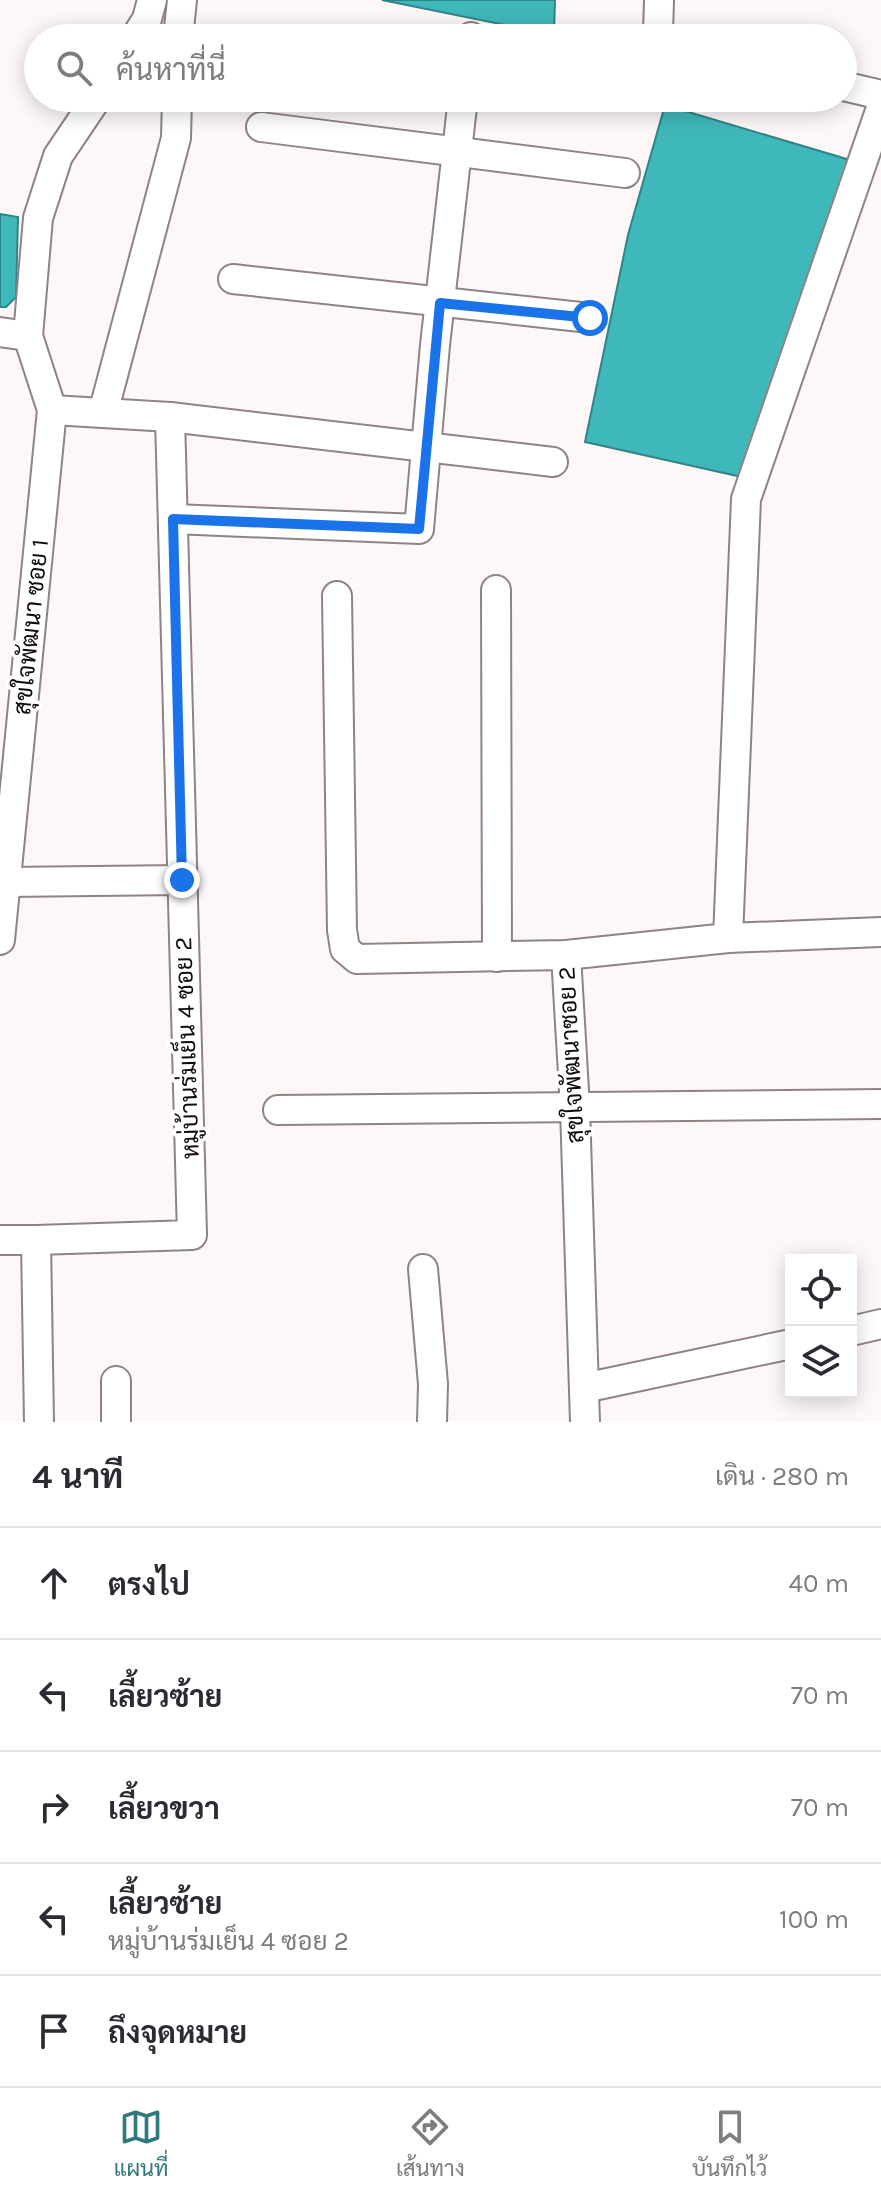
<!DOCTYPE html>
<html lang="th">
<meta charset="utf-8">
<style>
:root{--surface:#fff;--page:#f7f7f7;--text:#2b2b33;--muted:#7c7c81;--line:#e1e1e2;--accent:#317a7c}
body{margin:0;font-family:Karla,Sarabun,sans-serif;background:var(--page);color:var(--text)}
.controls{position:absolute;right:24px;bottom:24px;display:grid;overflow:hidden;border-radius:0px;box-shadow:0 4px 20px #0003}
.controls button{width:72px;height:72px;display:grid;place-items:center;padding:0;border:0;border-bottom:2px solid var(--line);background:var(--surface);color:var(--text);font:40px sans-serif}
.stop{position:absolute;width:24px;height:24px;margin:-18px;border:6px solid #1a73e8;border-radius:50%;background:#fff}
.stop.end{background:#1a73e8;border-color:#fff;box-shadow:0 2px 8px #0008}
.list{margin:0;padding:0;list-style:none}
h2{display:flex;justify-content:space-between;align-items:center;height:104px;margin:0;padding:0 32px;font-size:34px}
h2 small{font-size:26px;font-weight:400;color:var(--muted)}
.list li{display:grid;grid-template-columns:52px 1fr auto;gap:24px;align-items:center;box-sizing:border-box;height:112px;padding:0 32px;border-top:2px solid var(--line)}
.list b{display:block;font-size:30px;white-space:nowrap}
.list p{margin:0;font-size:26px;white-space:nowrap;color:var(--muted)}
.list em{font-size:26px;font-style:normal;color:var(--muted)}
.icon{flex:none;width:44px;height:44px;fill:none;stroke:currentColor;stroke-width:2;stroke-linecap:round;stroke-linejoin:round}
.map{position:relative;flex:none;width:881px;height:1422px;overflow:hidden}
.search{position:absolute;background:var(--surface);box-shadow:0 4px 20px #0003;left:24px;right:24px;top:24px;height:88px;display:flex;align-items:center;gap:20px;box-sizing:border-box;padding:0 28px;border-radius:44px;color:var(--muted);font-size:30px}
.sheet{height:664px;background:var(--surface)}
nav{display:flex;justify-content:space-around;align-items:center;box-sizing:border-box;height:112px;border-top:2px solid var(--line);background:var(--surface);font-size:22px;color:var(--muted)}
nav a{display:grid;justify-items:center;gap:4px}
nav .on{color:var(--accent)}
.map>svg:first-child{display:block}
.water{fill:#3fb8bb;stroke:#318486;stroke-width:2}
.lines{fill:none;stroke-linecap:round;stroke-linejoin:round}
.minor-casing{stroke:#8f8384;stroke-width:32}
.minor{stroke:#fff;stroke-width:28}
.route{stroke:#1a73e8;stroke-width:10}
.labels{text-anchor:middle;stroke-width:7;stroke-linejoin:round;paint-order:stroke}
.street-label{font-size:24px;fill:#100c0c;stroke:#fff}
</style>
<div class="map">
<svg width="881" height="1422" viewBox="0 0 881 1422">
<rect width="100%" height="100%" fill="#fdf7f8"/>
<g class="water">
<polygon points="382,0 555,0 554,35"/>
<polygon points="665,105 850,160 742,477 585,442 628,235"/>
<polygon points="0,214 18,217 16,297 6,307 0,307"/>
</g>
<g class="lines">
<defs>
<g id="minor">
<polyline points="659,0 658,33 664,38"/>
<polyline points="135,38 147,19 152,0"/>
<polyline points="178,38 182,0"/>
<polyline points="470,38 471,37"/>
<polyline points="843,86 881,95"/>
<polyline points="261,127 625,173"/>
<polyline points="233,279 590,318"/>
<polyline points="0,332 28,336"/>
<polyline points="52,410 170,417 553,462"/>
<polyline points="103,413 176,138 177,98"/>
<polyline points="173,519 419,529 435,345 463,98"/>
<polyline points="496,590 497,957"/>
<polyline points="337,596 342,930 345,949 357,959 566,955 728,938 881,932"/>
<polyline points="6,882 182,880"/>
<polyline points="728,938 746,499 881,108"/>
<polyline points="0,940 52,410 28,336 38,218 58,156 97,98"/>
<polyline points="566,955 575,1108 585,1422"/>
<polyline points="278,1110 881,1104"/>
<polyline points="0,1240 36,1240 39,1422"/>
<polyline points="36,1240 192,1235 170,417"/>
<polyline points="423,1269 433,1384 432,1422"/>
<polyline points="851,1331 881,1324"/>
<polyline points="116,1381 116,1422"/>
<polyline points="584,1388 791,1344"/>
</g>
</defs>
<use href="#minor" class="minor-casing"/>
<use href="#minor" class="minor"/>
</g>
<g class="lines">
<polyline class="route" points="182,880 173,519 419,529 440,303 590,318"/>
</g>
<g class="labels">
<g class="street-label">
<text transform="translate(31 627) rotate(-84)" y="8">สุขใจพัฒนา ซอย 1</text>
<text transform="translate(187 1048) rotate(-92)" y="8">หมู่บ้านร่มเย็น 4 ซอย 2</text>
<text transform="translate(571 1055) rotate(-93)" y="8">สุขใจพัฒนาซอย 2</text>
</g>
</g>
</svg>
<div class="controls">
<button><svg class="icon" aria-label="locate" viewBox="0 0 24 24"><circle cx="12" cy="12" r="6"/><path d="M12 2v4M12 18v4M2 12h4M18 12h4"/></svg></button>
<button><svg class="icon" aria-label="layers" viewBox="0 0 24 24"><path d="M12 4l9 5-9 5-9-5zM3 14l9 5 9-5"/></svg></button>
</div>
<div class="stop" style="left:590px;top:318px"></div>
<div class="stop end" style="left:182px;top:880px"></div>
<div class="search"><svg class="icon" aria-label="search" viewBox="0 0 24 24"><circle cx="10" cy="10" r="6"/><path d="M15 15l6 6"/></svg>ค้นหาที่นี่</div>
</div>
<section class="sheet">
<h2>4 นาที<small>เดิน · 280 m</small></h2>
<ul class="list">
<li><svg class="icon" aria-label="ahead" viewBox="0 0 24 24"><path d="M12 20V5M6 11l6-6 6 6"/></svg><div><b>ตรงไป</b></div><em>40 m</em></li>
<li><svg class="icon" aria-label="left" viewBox="0 0 24 24"><path d="M17 20v-9H6M10 6l-5 5 5 5"/></svg><div><b>เลี้ยวซ้าย</b></div><em>70 m</em></li>
<li><svg class="icon" aria-label="right" viewBox="0 0 24 24"><path d="M7 20v-9h11M14 6l5 5-5 5"/></svg><div><b>เลี้ยวขวา</b></div><em>70 m</em></li>
<li><svg class="icon" aria-label="left" viewBox="0 0 24 24"><path d="M17 20v-9H6M10 6l-5 5 5 5"/></svg><div><b>เลี้ยวซ้าย</b><p>หมู่บ้านร่มเย็น 4 ซอย 2</p></div><em>100 m</em></li>
<li><svg class="icon" aria-label="arrive" viewBox="0 0 24 24"><path d="M6 21V4h12l-3 4 3 4H6"/></svg><div><b>ถึงจุดหมาย</b></div></li>
</ul>
</section>
<nav>
<a class="on"><svg class="icon" aria-label="map" viewBox="0 0 24 24"><path d="M3 6l6-2 6 2 6-2v14l-6 2-6-2-6 2zM9 4v14M15 6v14"/></svg>แผนที่</a>
<a><svg class="icon" aria-label="directions" viewBox="0 0 24 24"><path d="M12 3l9 9-9 9-9-9zM9 14v-3h6M13 9l2 2-2 2"/></svg>เส้นทาง</a>
<a><svg class="icon" aria-label="saved" viewBox="0 0 24 24"><path d="M7 4h10v16l-5-4-5 4z"/></svg>บันทึกไว้</a>
</nav>
